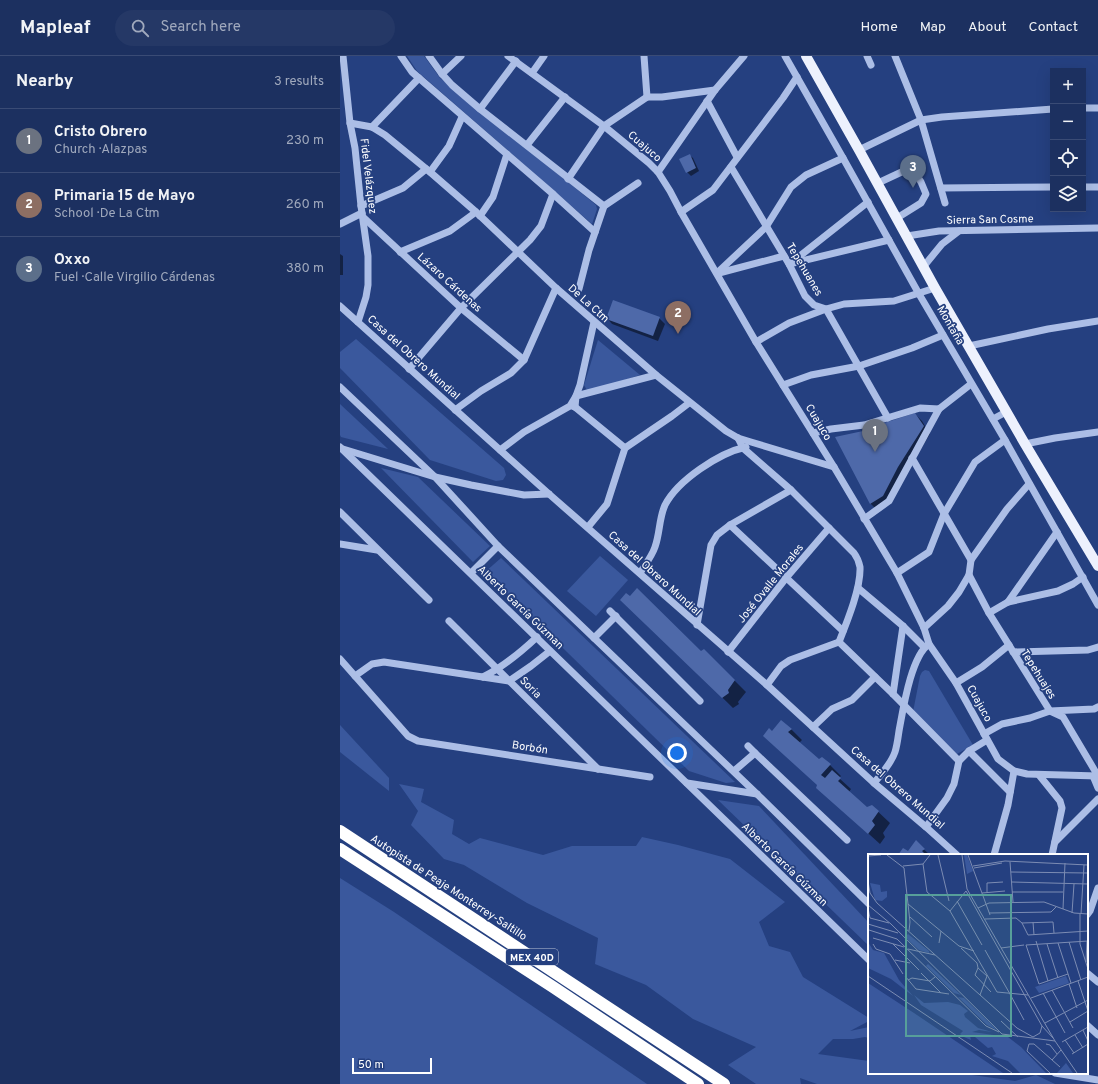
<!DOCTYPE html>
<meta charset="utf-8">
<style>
:root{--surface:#1c3060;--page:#253866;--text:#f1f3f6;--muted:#a0a9bd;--line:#3a4b75;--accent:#90b9f0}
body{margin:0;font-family:Overpass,sans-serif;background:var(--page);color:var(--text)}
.controls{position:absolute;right:12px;top:12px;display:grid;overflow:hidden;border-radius:0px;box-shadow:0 4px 16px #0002}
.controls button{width:36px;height:36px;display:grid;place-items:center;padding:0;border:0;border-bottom:1px solid var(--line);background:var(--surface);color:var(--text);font:20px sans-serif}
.scale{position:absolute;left:12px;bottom:10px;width:80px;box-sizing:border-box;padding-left:4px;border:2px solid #fff;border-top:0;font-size:11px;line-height:14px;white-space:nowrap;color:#fff;-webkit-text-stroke:3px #254080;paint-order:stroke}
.you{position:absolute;left:337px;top:697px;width:14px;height:14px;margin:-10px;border:3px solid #fff;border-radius:50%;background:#1a73e8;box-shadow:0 0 0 6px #1a73e833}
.badge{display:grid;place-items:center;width:26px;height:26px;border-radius:50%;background:var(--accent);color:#fff;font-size:13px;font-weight:700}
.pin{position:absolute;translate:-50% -33px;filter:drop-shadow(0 1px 2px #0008)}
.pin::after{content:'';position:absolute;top:21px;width:14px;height:12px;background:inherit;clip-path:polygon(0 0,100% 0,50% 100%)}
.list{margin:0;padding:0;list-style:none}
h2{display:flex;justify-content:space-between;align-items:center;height:52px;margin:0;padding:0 16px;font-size:17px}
h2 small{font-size:13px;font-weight:400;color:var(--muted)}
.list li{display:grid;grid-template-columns:26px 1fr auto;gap:12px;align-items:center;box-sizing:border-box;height:64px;padding:0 16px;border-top:1px solid var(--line)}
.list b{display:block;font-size:15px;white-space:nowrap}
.list p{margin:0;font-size:13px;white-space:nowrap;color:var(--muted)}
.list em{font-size:13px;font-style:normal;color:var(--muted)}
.icon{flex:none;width:22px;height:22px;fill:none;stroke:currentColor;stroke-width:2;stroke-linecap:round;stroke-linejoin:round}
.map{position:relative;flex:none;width:758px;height:1028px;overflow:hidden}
header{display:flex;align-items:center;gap:24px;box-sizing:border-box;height:56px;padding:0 20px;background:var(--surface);border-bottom:1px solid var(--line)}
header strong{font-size:19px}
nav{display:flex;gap:22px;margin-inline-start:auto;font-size:14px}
.search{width:280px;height:36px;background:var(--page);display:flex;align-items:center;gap:10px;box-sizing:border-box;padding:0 14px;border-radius:22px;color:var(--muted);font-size:15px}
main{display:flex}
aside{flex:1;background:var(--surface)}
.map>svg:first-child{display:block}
.green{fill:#3a589d}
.shadow{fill:#0007}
.building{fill:#4e69a9}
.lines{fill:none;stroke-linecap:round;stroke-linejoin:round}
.minor{stroke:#acbee6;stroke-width:7}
.major{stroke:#edf1fd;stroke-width:10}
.highway{stroke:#fff;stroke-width:12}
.labels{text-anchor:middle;stroke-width:3.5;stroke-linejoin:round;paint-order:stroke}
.shield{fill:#254080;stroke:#bec6d9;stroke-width:1}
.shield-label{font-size:10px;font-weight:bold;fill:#fff}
.street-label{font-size:11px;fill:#fff;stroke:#254080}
.inset-road{fill:none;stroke:#7c8cb3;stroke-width:1}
.view{fill:#579f9a;fill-opacity:0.15;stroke:#579f9a;stroke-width:2}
.inset-edge{fill:none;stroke:#fff;stroke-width:2}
</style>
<header>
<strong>Mapleaf</strong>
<div class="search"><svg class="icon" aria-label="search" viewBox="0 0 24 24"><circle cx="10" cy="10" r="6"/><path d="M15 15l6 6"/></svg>Search here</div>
<nav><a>Home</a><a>Map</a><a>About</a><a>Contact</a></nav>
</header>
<main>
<aside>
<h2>Nearby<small>3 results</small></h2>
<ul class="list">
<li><span class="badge" style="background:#6b7280">1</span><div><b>Cristo Obrero</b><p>Church · Alazpas</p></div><em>230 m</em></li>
<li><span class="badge" style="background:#8d6e63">2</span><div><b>Primaria 15 de Mayo</b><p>School · De La Ctm</p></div><em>260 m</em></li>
<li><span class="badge" style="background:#5c6f8a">3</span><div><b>Oxxo</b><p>Fuel · Calle Virgilio Cárdenas</p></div><em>380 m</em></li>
</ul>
</aside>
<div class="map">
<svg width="758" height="1028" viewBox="0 0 758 1028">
<rect width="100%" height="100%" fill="#254080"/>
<g class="green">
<polygon points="67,0 84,0 100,22 256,149 257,153 252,168 77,15"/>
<polygon points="16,283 164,412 166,419 163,424 156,425 90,404 0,312 0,296"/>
<polygon points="258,284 300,319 248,336 244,329"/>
<polygon points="0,348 48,393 1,381 0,379"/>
<polygon points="41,412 78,421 150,490 133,506"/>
<polygon points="260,500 288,524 256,560 227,535"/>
<polygon points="161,502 395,726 386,727 349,715 145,516"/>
<polygon points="585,614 589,615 633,689 617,698 573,656 580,620 582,616"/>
<polygon points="0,669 49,722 49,735 0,696"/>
<polygon points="59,728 84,733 81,746 114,764 112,778 129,788 140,782 203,799 232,790 296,790 302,781 338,789 390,803 445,846 419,866 429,890 450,896 463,921 529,962 529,965 510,975 529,971 529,982 525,981 513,983 493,983 478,998 529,1005 529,1017 618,1017 675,1025 696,1019 715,1028 477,1028 460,1022 461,1028 416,1028 388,1009 416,991 353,963 306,929 255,908 258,882 187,847 124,809 104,803 71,769 78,755"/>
<polygon points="378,744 419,750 529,867 529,890"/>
<polygon points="0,822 54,856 307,1028 0,1028"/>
</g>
<g class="shadow">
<polygon points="349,99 353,102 359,115 351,120 347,116"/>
<polygon points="0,198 3,200 3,219 0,219"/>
<polygon points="267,262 319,262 325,268 318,285 272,268"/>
<polygon points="575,358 582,365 590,378 565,419 538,455 530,447 526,378"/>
<polygon points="282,543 361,596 364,594 406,636 398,646 399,648 393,652"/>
<polygon points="451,673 462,684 459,687 479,704 490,709 501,720 499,722 511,733 509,736 527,752 532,750 550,767 543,777 545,781 540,788 489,742 432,677"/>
<polygon points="576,786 590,799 559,799 568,796"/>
</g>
<g class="building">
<polygon points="350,98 356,112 346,117 339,103"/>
<polygon points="273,244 320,261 313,280 266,263"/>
<polygon points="575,357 584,370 558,411 543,440 530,448 495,381 523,375 526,377 537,372 538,369"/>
<polygon points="297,532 361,595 364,593 395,624 388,634 389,637 382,642 280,544 286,537 290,540"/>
<polygon points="441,664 452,673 448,676 479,703 482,701 491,708 481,719 485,722 492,714 501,722 498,725 527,751 532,749 539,755 532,765 535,769 528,778 476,732 477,729 423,680 429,672 432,675"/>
<polygon points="576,784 585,793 582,795 586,799 558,799 563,792 568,795"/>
</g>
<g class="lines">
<g class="minor">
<polyline points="3,0 10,67 15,92 21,150 28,200 28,229 26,241 18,266"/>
<polyline points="61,0 72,16 213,138 255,176"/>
<polyline points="89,0 102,18 112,29 140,53 264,150"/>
<polyline points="168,0 264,70 309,107 318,116 330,135 341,156 416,286 494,411 557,517 584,572 589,588 616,627 658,703 674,715 687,718 758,720"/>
<polyline points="304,0 307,41"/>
<polyline points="445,0 503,102 579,238 665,384 758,549"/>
<polyline points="527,0 531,9"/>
<polyline points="555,0 581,64 605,147"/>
<polyline points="192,17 204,0"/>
<polyline points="102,18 121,0"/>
<polyline points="367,45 397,101"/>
<polyline points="743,52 758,52"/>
<polyline points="140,53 176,5"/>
<polyline points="10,67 32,71 45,79 90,116 136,156 216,232 316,319 386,375 398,382 411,386 494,411"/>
<polyline points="32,71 79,22"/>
<polyline points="187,89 225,41"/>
<polyline points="519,94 581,64 602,61 713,53"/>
<polyline points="391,111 449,208 465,240 474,249 486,253 548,362"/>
<polyline points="90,116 109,90 122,61"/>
<polyline points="318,116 375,34 404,0"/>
<polyline points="228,123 264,70 307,41 322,41 375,34"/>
<polyline points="538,127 568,113 573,114 581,126 586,138 581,147 557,162"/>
<polyline points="743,131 758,131"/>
<polyline points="601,132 713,131"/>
<polyline points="21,150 63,132 86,113"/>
<polyline points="341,156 373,134 443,42 457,21"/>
<polyline points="140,160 153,141 167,98"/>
<polyline points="23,161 121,252 184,304"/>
<polyline points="0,168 22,157"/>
<polyline points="567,180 599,175 758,172"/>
<polyline points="60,196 110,175 136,156"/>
<polyline points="451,207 528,146"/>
<polyline points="449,208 549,184"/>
<polyline points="584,210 602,188 619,175"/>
<polyline points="377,217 426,171 451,131 466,119 503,102"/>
<polyline points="379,217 444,200"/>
<polyline points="239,233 249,194 264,150 298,127"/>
<polyline points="0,250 209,438 427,629 534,727 586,771 617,799"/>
<polyline points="416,286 449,267 486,253 504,248 554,245 595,232"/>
<polyline points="629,290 708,273 758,265"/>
<polyline points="69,313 121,252 190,184 201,170 213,138"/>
<polyline points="443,329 471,319 519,310 572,292 603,279"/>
<polyline points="0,331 95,421 158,490 417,738 529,848"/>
<polyline points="232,350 235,351 285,392"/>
<polyline points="235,351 236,340 240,329 254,266"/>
<polyline points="115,354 141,335 171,317 184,304 216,232"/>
<polyline points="653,363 666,356"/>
<polyline points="473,377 491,373 524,369 580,352 599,353 631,328"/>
<path d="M398,382L403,392L451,434L514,497C517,501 519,506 520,511C521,532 507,566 499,586L450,604L441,610L427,629"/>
<polyline points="685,388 715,382 758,376"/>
<polyline points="0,391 529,904"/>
<polyline points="3,393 95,421 131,429 184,439 209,438"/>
<polyline points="160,394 184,376 230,350 236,340 316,319"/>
<polyline points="572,402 631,504"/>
<polyline points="0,456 89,544"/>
<polyline points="524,463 549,445 599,353"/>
<polyline points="390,469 503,575"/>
<polyline points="248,471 267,448 285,392 332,360 349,347"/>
<polyline points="0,488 37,494"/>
<polyline points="131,517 158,490"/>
<path d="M300,517C305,509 312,500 315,491C320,477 319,462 325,449C338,424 379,397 406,391"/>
<polyline points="557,517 589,496 604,458 635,406 665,384"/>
<polyline points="629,519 649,557 710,655 723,661 758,720"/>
<polyline points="518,532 563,570 584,591"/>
<polyline points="668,546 717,476"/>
<polyline points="270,555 360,645"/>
<polyline points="649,557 668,546 718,535 733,528 743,521"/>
<polyline points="109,565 258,713"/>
<polyline points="357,569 371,489 377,479 390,469 451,434"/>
<polyline points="584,572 608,550 619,536 629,519 631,504 667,453 689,428"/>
<polyline points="254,582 276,560"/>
<polyline points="499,586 553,638 619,705"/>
<polyline points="388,596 446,522 489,472"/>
<polyline points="673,596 748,594 758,591"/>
<polyline points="0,603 68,680 78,685 310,721"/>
<polyline points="15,620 32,608 44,606 169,625 191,610 210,595"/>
<path d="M143,621C163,611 180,597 197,581"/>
<polyline points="616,627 642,611 669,589"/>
<polyline points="553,638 563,570"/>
<polyline points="473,671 492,653 512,644 535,621"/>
<polyline points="644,678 662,668 690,662 710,655 754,653 758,651"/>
<polyline points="408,690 415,697"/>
<polyline points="629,695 670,736"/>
<polyline points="394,715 415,697 507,784"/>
<polyline points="699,719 720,745 722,752 712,799"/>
<polyline points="753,720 758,732"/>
<polyline points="347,727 417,738"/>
<path d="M534,727C542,717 551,708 555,696C557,690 558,682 559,675C563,654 571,600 589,588"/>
<polyline points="586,771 607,742 614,728 619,705 629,695 647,684"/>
<polyline points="715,786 758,743"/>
<polyline points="654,799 668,749 674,715"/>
<polyline points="747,859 750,855 758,832"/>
<polyline points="747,917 758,926"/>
<polyline points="747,969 758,979"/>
<polyline points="715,1017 758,1024"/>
</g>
<polyline class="major" points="466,0 519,94 595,232 685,388 758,510"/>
<g class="highway">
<polyline points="0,775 384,1028"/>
<polyline points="0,793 213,931 358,1028"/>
</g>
</g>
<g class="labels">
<rect class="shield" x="166" y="893" width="52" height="16" rx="3"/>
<g class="shield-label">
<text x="192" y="905">MEX 40D</text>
</g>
<g class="street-label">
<text transform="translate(305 90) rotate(41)" y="4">Cuajuco</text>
<text transform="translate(29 120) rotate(83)" y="4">Fidel Velázquez</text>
<text transform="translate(650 163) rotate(-1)" y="4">Sierra San Cosme</text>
<text transform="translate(465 213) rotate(59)" y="4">Tepehuanes</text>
<text transform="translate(110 226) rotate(42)" y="4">Lázaro Cárdenas</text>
<text transform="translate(249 247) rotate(42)" y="4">De La Ctm</text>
<text transform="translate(611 269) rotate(60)" y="4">Montaña</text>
<text transform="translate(74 301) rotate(42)" y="4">Casa del Obrero Mundial</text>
<text transform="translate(479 366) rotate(59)" y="4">Cuajuco</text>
<text transform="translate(315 517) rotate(42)" y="4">Casa del Obrero Mundial</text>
<text transform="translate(430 527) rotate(-51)" y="4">José Ovalle Morales</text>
<text transform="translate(181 551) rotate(44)" y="4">Alberto García Gúzman</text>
<text transform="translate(699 618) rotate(58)" y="4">Tepehuajes</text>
<text transform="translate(191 631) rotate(45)" y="4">Soria</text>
<text transform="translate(640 647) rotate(61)" y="4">Cuajuco</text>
<text transform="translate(190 691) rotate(9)" y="4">Borbón</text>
<text transform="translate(558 731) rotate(41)" y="4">Casa del Obrero Mundial</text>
<text transform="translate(445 808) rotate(44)" y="4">Alberto García Gúzman</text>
<text transform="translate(109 831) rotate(33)" y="4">Autopista de Peaje Monterrey-Saltillo</text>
</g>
</g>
<g transform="translate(528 798)">
<rect width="220" height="220" fill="#254080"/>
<path d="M96,1H99L105,17L99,20ZM2,29L12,31L13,38L19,37V43L14,47L7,46ZM40,80L61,97V99L51,96L37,83ZM0,88L5,96L16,99L31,126L45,142L23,125L0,114ZM60,110L93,141L86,139L58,112ZM198,122L201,129L171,139L167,133ZM0,129L46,159L135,219H0ZM46,141L56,149L80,148L92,151L100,157L96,160L97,163L110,174L124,178L111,176L104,178L140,183L153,193L178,219H152L140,207L124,202L128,200L124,193L120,194L107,183L102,182L103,186L96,183L92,180L95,177L53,151ZM90,143L96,144L129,176L119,171ZM198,209L205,219H189Z" fill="#3a589d"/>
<path class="inset-road" d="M19,1L36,14L42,68L41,77M70,1L81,47M94,1L99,35L187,187L209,219M100,1L122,61M0,2L13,1M142,8L145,48M55,10L59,38L82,57L129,138L160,141M35,12L55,10L62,1M105,12L137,7L220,11M106,14L134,9M143,18L220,19M0,27L2,39L9,49L149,174L165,183L172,179L174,172M144,28L220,30M98,37L174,172L185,184M119,38V29L135,28M144,38H195M114,39L137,37M89,47L114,91M40,50L91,92L106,97M0,51L23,70L134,180L187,187M0,54L2,64L21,69M110,54L121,49L176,48L206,59L220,60M195,55L197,9M82,57L98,37M121,59L183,58L188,53M204,59L206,30M212,60V90L220,115M213,60L216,11M42,63L64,83M117,65L148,64L154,69L185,68L186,79M165,68L166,81M154,69L160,81L220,77M0,70L30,79M1,76L29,85L118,172L131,178M5,84L36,93M168,87L180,127M201,88L213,126M71,89L73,77M190,89L203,129M5,90L8,95L22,100L35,120M25,90L51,116M179,90L190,124M93,94L109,109L110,114M133,94L156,91M40,95L67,101M117,96L142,140M27,106L42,109M218,108L219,87M110,114L107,121L123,138M110,114L119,122M53,119L73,139M200,120L171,130L158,91L220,87M0,122L144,219M37,122L48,135L81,140M40,126L44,124L62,127L67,123M201,130L209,154M184,136L205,174M175,139L197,179M142,140L156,166M112,141L119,122M163,144L220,123M133,167L150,183M202,168L220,157L210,127M177,169L220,146M215,176L220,187M207,181L215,194M197,186L206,199M194,188L220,173M178,190L182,191L189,200M204,200L220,190M184,206L193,196M182,219L159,197L161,190H166L192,213"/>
<path class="view" d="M38,41H143V182H38Z"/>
<rect width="220" height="220" class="inset-edge"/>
</g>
</svg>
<div class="controls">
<button>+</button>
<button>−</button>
<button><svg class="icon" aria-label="locate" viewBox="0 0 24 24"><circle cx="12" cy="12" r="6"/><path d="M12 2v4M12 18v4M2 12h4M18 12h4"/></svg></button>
<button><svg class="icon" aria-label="layers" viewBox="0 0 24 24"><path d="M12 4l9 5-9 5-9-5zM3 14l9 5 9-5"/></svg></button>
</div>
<div class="scale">50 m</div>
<div class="you"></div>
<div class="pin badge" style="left:535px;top:396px;background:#6b7280">1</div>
<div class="pin badge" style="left:338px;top:278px;background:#8d6e63">2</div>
<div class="pin badge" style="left:573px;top:132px;background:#5c6f8a">3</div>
</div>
</main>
